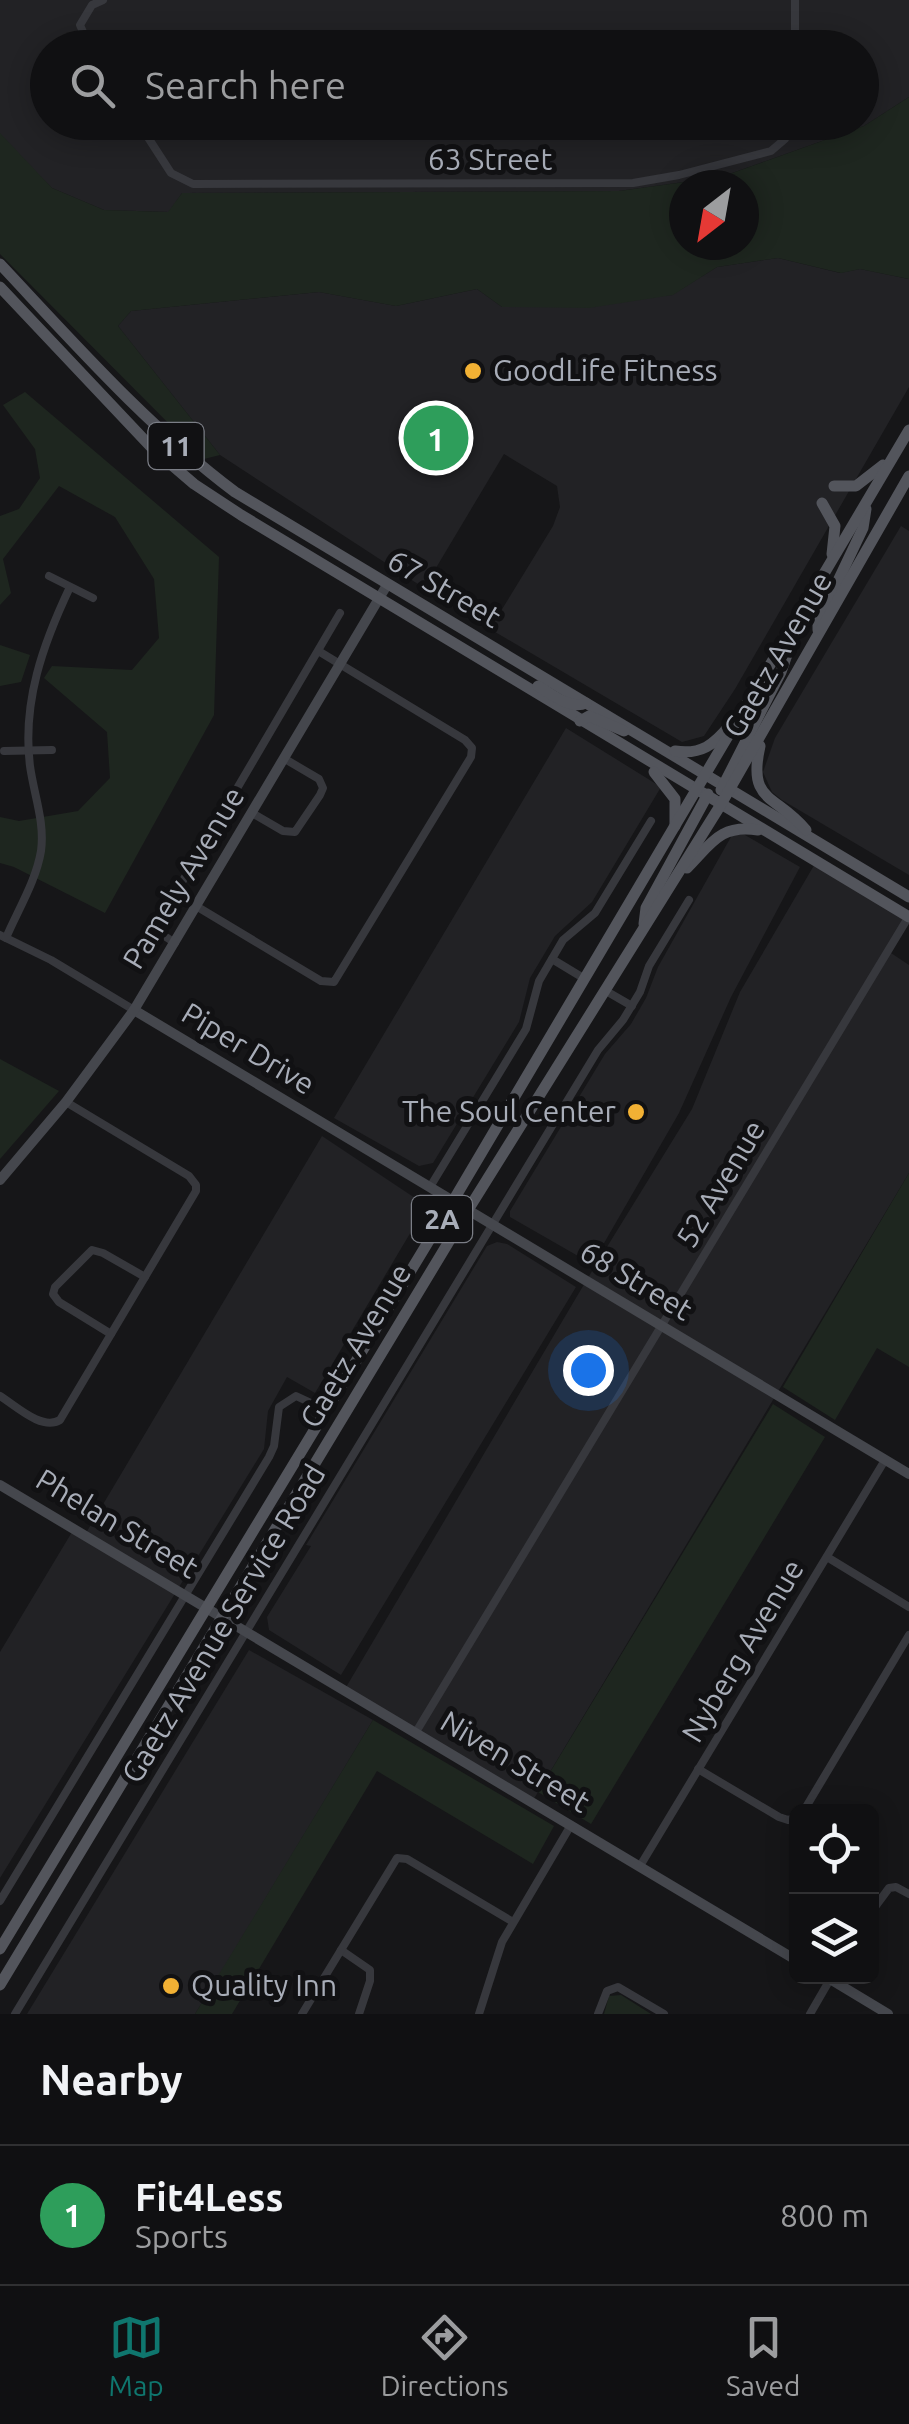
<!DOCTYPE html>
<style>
:root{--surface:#101012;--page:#1e1e20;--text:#f1f3f6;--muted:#9c9d9f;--line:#303032;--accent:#0f766e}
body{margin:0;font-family:Ubuntu,sans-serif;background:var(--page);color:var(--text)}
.controls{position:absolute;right:30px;bottom:30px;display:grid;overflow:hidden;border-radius:15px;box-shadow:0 5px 25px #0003}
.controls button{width:90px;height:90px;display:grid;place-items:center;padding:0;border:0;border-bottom:2px solid var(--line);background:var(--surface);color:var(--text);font:50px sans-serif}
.compass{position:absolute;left:669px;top:170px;width:90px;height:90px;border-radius:50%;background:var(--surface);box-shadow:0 5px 25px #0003;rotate:211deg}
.you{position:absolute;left:588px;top:1370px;width:35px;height:35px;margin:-25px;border:8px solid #fff;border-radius:50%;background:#1a73e8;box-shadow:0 0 0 15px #1a73e833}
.badge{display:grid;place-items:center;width:65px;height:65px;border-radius:50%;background:var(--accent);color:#fff;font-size:32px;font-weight:700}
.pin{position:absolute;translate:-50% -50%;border:5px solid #fff;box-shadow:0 2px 10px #0006}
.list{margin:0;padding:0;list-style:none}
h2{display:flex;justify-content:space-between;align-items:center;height:130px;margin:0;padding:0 40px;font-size:42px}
h2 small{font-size:32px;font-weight:400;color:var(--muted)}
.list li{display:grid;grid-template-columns:65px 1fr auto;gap:30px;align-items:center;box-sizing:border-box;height:140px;padding:0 40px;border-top:2px solid var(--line)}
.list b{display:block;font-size:38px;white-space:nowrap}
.list p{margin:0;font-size:32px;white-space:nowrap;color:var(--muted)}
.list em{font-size:32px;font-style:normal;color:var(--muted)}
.icon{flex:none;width:55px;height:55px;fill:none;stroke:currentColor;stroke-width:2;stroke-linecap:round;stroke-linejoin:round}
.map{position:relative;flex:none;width:909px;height:2014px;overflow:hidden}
.search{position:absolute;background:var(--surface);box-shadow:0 5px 25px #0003;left:30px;right:30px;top:30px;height:110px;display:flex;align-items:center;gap:25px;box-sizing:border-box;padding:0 35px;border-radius:55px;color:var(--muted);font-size:38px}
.sheet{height:270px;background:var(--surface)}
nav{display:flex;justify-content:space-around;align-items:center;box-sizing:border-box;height:140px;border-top:2px solid var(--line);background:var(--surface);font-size:28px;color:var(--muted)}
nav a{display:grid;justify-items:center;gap:5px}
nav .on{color:var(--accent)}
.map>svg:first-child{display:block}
.built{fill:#222225;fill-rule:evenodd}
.green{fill:#1e261f;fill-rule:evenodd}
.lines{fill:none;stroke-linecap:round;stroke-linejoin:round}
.street{stroke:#37383d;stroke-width:8}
.secondary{stroke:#45474d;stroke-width:10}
.primary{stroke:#53555c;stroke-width:11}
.poi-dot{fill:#f2b134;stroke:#111113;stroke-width:4}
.labels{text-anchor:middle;stroke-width:10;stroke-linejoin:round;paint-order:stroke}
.shield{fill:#111113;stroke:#7b7e86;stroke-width:2.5}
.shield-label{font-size:28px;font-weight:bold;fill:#a8adb8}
.street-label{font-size:30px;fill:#a8adb8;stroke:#111113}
.poi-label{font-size:30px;fill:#a8adb8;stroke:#111113;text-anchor:start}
</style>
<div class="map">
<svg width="909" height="2014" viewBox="0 0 909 2014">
<rect width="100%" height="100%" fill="#161618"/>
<g class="built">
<path d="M0,0H909V97L864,126L721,177L619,191L182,193L169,212L104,210L52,188L0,136ZM48,48H862V122H48Z"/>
<polygon points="778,258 840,273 860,269 909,279 909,387 735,689 704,736 682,742 490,629 553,526 560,507 557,486 504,454 424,588 220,455 118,326 131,311 319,292 396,306 477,289 502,307 672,295 717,267"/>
<polygon points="901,526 909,531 909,875 782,800 772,792 763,772 775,738"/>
<polygon points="566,728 661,787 592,902 555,936 530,978 519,1022 433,1163 419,1166 334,1118"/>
<polygon points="732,835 745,835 800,867 731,997 679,1113 592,1264 510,1217 510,1211 605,1054 631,1024 646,998 658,967"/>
<polygon points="816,862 908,917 888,951 909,965 909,1173 532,1802 345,1689 586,1281 692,1109 740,992"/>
<polygon points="322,1136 418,1200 421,1215 315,1393 287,1377 268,1411 264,1449 0,1878 0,1652 75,1527 86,1533"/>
<polygon points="497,1242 507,1244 576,1287 341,1675 269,1630 267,1617 311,1546 306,1545 487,1246"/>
<polygon points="249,1650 373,1720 223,1969 195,2014 27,2014"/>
</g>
<g class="green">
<path d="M909,97V279L860,269L841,273L778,258L717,267L673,295L589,308L502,307L477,289L396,306L319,292L131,311L118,326L220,455L204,459L0,254V133L52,188L104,210L168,212L182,193L619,191L721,177L864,126ZM684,185H744V245H684Z"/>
<polygon points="25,392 219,557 214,715 105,913 14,867 0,863 0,817 19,821 78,811 110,778 107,732 44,678 52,666 132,670 159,638 154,579 115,517 59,486 3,559 11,593 0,605 0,516 19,509 40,478 35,449 3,405"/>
<polygon points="0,645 30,655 21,682 0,686"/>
<polygon points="0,1059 59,1091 0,1159"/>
<polygon points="909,1173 909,1367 877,1348 835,1420 783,1387"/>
<polygon points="773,1404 825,1437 591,1824 538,1792"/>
<polygon points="373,1720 554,1826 533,1864 377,1771 232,2014 195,2014"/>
<polygon points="621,1995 651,2014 604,2014 609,1996"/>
</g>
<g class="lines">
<g class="street">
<polyline points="90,48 80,25 92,5 103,0"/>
<polyline points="795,48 795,0"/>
<polyline points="138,122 171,173 193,184 633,183 679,175 771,151 785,139 794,122"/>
<polyline points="49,576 93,598"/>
<polyline points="4,751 52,750"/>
<polyline points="252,813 283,831 295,832 320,795 323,788 319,779 285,759"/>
<polyline points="196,906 321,981 334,982 471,757 472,748 465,740 320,652"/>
<polyline points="0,935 51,960 134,1010"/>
<path d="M6,938C18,910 36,881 41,851C45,822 34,795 30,766C22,702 43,644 70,587"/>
<polyline points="175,943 157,931 158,923 340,613"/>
<polyline points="552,959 585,979"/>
<polyline points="606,991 632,1006"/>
<polyline points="430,1187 526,1029 539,981 563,940 595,913 651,821"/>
<polyline points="111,1334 59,1302 53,1294 55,1287 92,1250 103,1253 145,1277"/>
<path d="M0,1396C16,1406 42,1431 60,1420L196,1191V1185L189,1176L66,1102"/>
<polyline points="827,1557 909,1607"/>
<polyline points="416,1732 909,916"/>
<polyline points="698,1769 779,1817 788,1820 796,1818"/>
<polyline points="803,1812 909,1635"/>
<polyline points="640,1866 885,1460"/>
<polyline points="0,1901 269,1457 274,1446 279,1407 296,1396 326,1410"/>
<polyline points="872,1911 889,1888 896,1887 909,1894"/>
<polyline points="341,1950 370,1970 370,1981 359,2014"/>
<polyline points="15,2014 598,1050 623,1020 640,992 649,966 689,900"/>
<polyline points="302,2014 397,1858 407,1859 513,1922"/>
<polyline points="479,2014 502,1942 571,1825"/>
<polyline points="598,2014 607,1991 618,1987 664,2014"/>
<polyline points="810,2014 832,1976"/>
</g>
<g class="secondary">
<polyline points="134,1010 909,1474"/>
<polyline points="0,1180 66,1102 134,1010 387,585"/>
<polyline points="0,1485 796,1960"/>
<polyline points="825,1976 888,2014"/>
</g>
<g class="primary">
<path d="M0,264C75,344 147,426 235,492L909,897"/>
<polyline points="0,287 152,448 194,484 241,515 909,917"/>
<polyline points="834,486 856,486 883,465"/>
<polyline points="822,503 835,526 832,554"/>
<polyline points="818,630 818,623 863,528 866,509"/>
<path d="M538,686C552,694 570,710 586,703"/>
<polyline points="580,721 589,716 624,731"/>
<path d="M760,746C747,803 776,794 806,830"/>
<path d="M675,751C701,755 714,745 730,725"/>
<polyline points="654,772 675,799 675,826"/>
<polyline points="721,790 781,672 789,649"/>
<path d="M687,868C711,844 720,824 758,830"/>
<polyline points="644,924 646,908 708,794"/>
<polyline points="0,1949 453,1201 909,430"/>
<polyline points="0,1985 468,1210 720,806 909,476"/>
</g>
</g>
<g class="poi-dot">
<circle cx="473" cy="371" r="10"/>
<circle cx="636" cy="1112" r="10"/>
<circle cx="171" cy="1986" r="10"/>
</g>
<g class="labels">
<g class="shield">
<rect x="148.5" y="423" width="55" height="46" rx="8"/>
<rect x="412" y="1196" width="60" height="46" rx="8"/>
</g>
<g class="shield-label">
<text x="176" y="456">11</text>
<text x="442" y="1229">2A</text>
</g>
<g class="street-label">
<text x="490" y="170">63 Street</text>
<text transform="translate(444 589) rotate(30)" y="10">67 Street</text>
<text transform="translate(778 655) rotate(-60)" y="10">Gaetz Avenue</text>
<text transform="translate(184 878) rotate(-59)" y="10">Pamely Avenue</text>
<text transform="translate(248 1049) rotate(31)" y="10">Piper Drive</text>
<text transform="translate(721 1184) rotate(-59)" y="10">52 Avenue</text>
<text transform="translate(636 1281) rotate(31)" y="10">68 Street</text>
<text transform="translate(356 1346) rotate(-59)" y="10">Gaetz Avenue</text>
<text transform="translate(117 1524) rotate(31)" y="10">Phelan Street</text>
<text transform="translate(224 1624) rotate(-59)" y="10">Gaetz Avenue Service Road</text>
<text transform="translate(743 1651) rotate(-59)" y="10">Nyberg Avenue</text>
<text transform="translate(515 1762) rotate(31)" y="10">Niven Street</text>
</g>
<g class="poi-label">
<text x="493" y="381">GoodLife Fitness</text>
<text x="616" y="1122" text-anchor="end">The Soul Center</text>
<text x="191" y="1996">Quality Inn</text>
</g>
</g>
</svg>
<div class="controls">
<button><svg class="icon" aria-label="locate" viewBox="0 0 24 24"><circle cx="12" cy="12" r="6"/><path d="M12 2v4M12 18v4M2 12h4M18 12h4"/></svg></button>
<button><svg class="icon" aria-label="layers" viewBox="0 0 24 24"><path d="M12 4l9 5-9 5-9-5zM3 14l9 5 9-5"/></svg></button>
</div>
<svg class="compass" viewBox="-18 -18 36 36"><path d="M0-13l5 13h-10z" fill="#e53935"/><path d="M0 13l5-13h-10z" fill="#9c9d9f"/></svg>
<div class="you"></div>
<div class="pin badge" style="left:436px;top:438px;background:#2e9e5b">1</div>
<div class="search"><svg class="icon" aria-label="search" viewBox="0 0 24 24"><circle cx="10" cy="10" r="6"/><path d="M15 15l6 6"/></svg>Search here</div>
</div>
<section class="sheet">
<h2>Nearby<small></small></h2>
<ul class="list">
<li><span class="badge" style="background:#2e9e5b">1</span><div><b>Fit4Less</b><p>Sports</p></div><em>800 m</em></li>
</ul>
</section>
<nav>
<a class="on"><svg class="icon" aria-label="map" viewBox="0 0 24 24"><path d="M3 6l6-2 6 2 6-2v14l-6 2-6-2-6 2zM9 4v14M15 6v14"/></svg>Map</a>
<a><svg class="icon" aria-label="directions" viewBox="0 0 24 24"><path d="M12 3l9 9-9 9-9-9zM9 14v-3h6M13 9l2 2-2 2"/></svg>Directions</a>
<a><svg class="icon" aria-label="saved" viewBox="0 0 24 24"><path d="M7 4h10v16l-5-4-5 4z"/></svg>Saved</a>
</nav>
